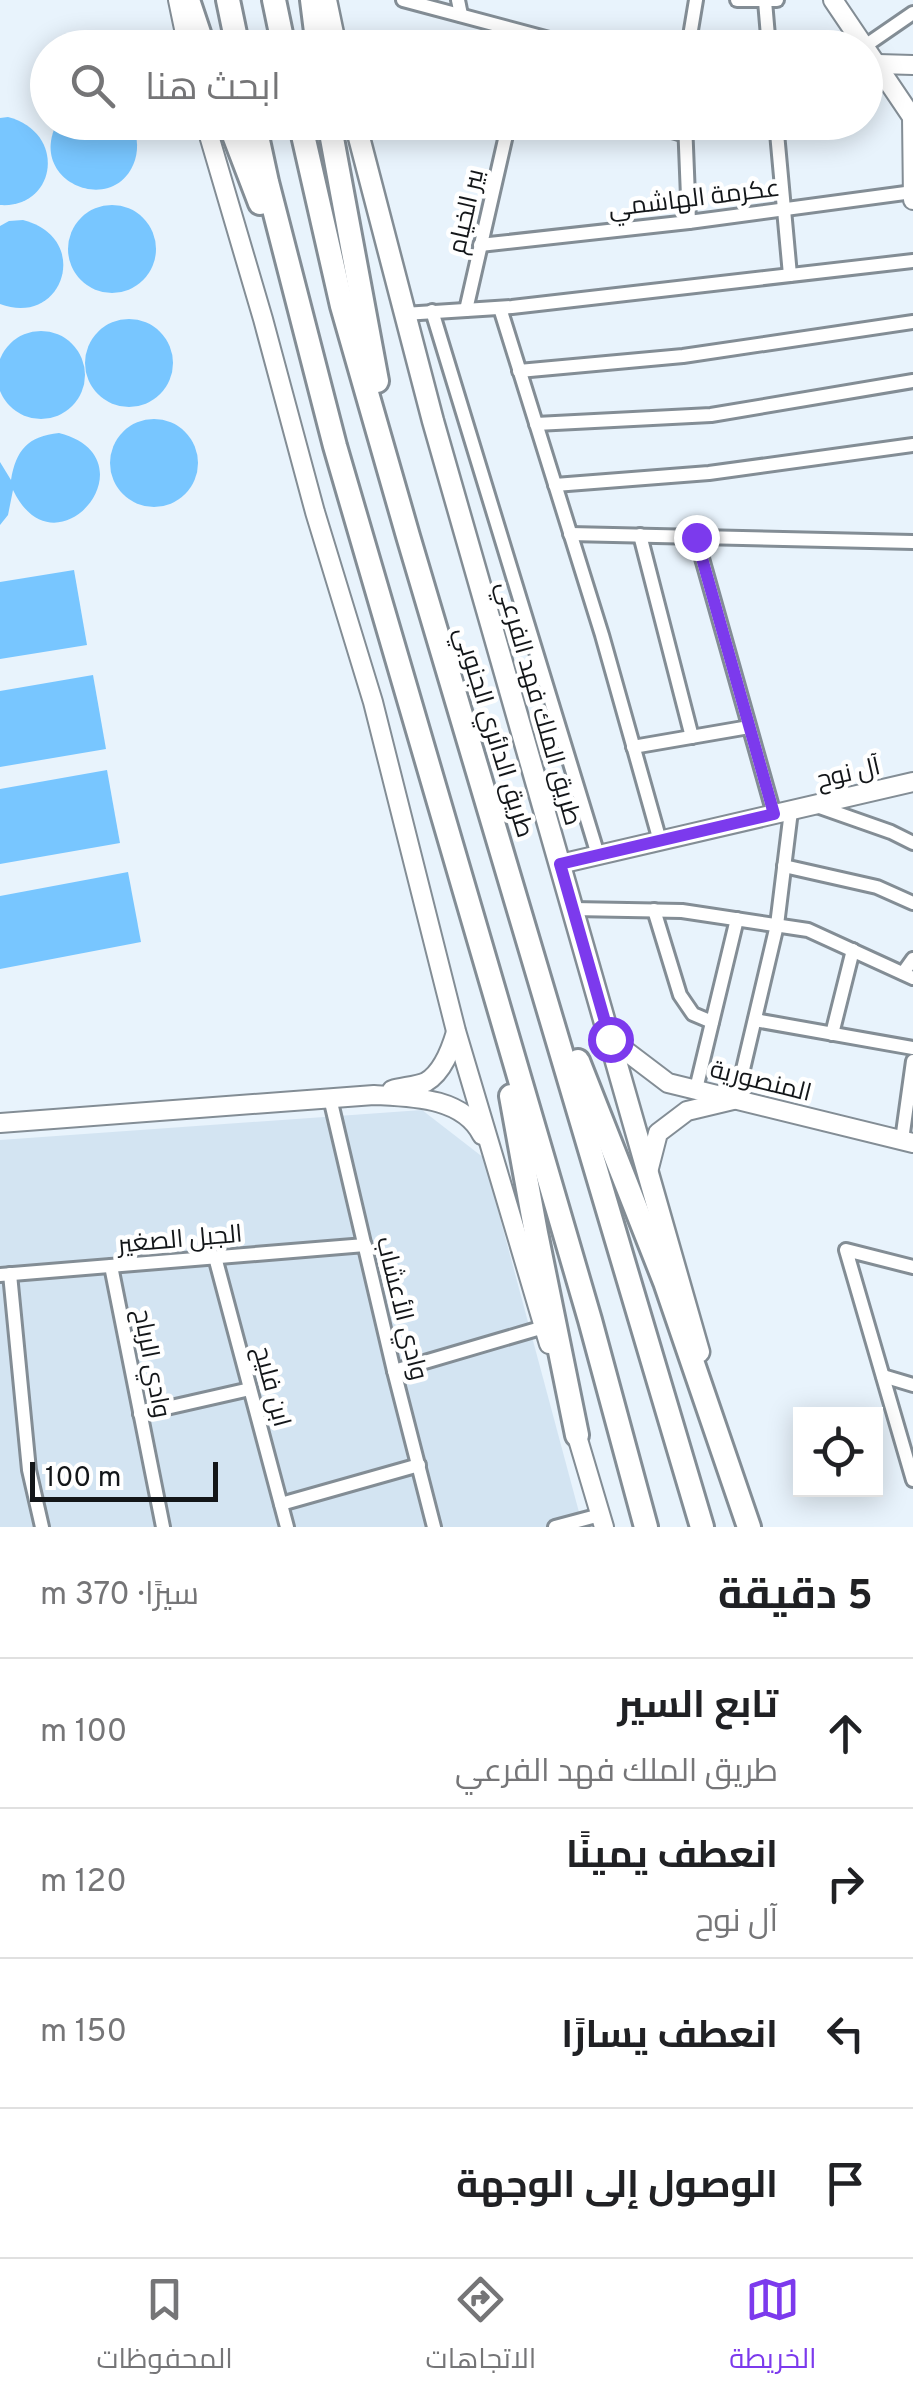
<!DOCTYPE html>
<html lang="ar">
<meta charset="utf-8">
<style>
:root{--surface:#fff;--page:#f2f2f2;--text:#202124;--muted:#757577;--line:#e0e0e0;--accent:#7c3aed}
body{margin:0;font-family:Overpass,Cairo,sans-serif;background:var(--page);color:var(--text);direction:rtl}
.controls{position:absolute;right:30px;bottom:30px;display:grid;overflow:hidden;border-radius:0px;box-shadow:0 5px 25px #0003}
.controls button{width:90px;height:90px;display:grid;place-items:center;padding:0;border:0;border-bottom:2px solid var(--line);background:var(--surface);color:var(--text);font:50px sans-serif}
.scale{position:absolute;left:30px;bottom:25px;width:188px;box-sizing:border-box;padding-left:10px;border:5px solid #131619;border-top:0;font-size:28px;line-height:35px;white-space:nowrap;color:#131619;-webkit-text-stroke:8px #fff;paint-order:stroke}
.stop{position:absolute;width:30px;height:30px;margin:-22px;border:8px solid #7c3aed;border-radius:50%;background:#fff}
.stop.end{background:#7c3aed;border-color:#fff;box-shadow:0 2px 10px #0008}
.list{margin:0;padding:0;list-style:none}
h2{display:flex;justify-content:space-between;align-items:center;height:130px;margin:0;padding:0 40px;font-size:42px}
h2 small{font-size:32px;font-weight:400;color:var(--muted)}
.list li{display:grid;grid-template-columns:65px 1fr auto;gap:30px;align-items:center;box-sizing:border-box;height:150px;padding:0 40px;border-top:2px solid var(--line)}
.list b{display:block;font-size:38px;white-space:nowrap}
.list p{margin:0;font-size:32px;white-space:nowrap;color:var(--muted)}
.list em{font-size:32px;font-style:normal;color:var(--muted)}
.icon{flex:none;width:55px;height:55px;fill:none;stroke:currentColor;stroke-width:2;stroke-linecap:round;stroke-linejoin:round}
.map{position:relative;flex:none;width:913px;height:1527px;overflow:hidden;direction:ltr}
.search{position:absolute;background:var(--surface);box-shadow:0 5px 25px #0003;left:30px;right:30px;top:30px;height:110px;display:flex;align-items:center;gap:25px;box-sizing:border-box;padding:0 35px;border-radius:55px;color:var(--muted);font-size:38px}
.sheet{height:730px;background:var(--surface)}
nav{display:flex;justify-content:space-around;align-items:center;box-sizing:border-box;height:140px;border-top:2px solid var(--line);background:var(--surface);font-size:28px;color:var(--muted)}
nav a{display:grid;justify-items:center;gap:5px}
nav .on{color:var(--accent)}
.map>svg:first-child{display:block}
.built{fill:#d3e4f2}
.water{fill:#78c6ff}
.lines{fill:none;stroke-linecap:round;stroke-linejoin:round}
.street-casing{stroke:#838d95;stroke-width:18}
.secondary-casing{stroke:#838d95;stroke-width:22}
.primary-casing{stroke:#838d95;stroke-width:25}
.highway-casing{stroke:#838d95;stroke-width:28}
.street{stroke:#fff;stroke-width:12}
.secondary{stroke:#fff;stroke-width:18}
.primary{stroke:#fff;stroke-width:20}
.highway{stroke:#fff;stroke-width:22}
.route{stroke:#7c3aed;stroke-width:12}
.labels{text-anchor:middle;stroke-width:9;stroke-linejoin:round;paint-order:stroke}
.street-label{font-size:25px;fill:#131619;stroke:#fff}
</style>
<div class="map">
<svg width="913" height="1527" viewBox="0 0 913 1527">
<rect width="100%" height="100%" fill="#e8f3fc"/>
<polygon class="built" points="422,1110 484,1158 583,1527 0,1527 0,1140"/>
<g class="water">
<path d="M8,117C68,133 56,209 0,205V118Z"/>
<path d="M57,123H131C137,135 139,146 135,160C116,218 26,183 57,123Z"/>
<circle cx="112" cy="249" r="44"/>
<path d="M23,220C93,238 63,328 0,304V226L9,221Z"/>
<circle cx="129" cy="363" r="44"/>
<circle cx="41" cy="375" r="44"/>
<circle cx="154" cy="463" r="44"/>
<path d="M59,433C156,458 56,580 13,490L8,515L0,525V462L11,480C16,450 28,436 59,433Z"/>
<polygon points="74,570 87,645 0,659 0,582"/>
<polygon points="93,675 106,749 0,767 0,691"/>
<polygon points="107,770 120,843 0,864 0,789"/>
<polygon points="128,872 141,942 0,969 0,896"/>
</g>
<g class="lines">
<defs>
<g id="street">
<polyline points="403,0 583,48"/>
<polyline points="458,0 461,15"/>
<polyline points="737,0 777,0"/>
<polyline points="765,1 769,48"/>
<polyline points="865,46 913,13"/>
<polyline points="688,48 696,0"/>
<polyline points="642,122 686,135"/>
<polyline points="685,122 689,222"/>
<polyline points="776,122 790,275"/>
<polyline points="480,245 689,222 913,192"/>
<polyline points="500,308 602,635 660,841"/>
<polyline points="466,310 509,122"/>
<polyline points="432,311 598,855"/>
<polyline points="404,314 512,307 913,261"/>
<polyline points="519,371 683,356 913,322"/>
<polyline points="536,424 711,415 913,381"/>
<polyline points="555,485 709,473 913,445"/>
<polyline points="570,534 913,542"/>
<polyline points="640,535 692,737"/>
<polyline points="696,537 774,814"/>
<polyline points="633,747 749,727"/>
<polyline points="817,806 891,832 913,843"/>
<polyline points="784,866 877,887 913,903"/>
<polyline points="573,909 682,911 808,930 913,978"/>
<polyline points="654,910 680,995 693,1014 712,1022"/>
<polyline points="903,973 913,959"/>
<polyline points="755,1020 913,1048"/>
<polyline points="832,1034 853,950"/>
<polyline points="696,1089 737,919"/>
<polyline points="330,1098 394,1371 434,1527"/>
<polyline points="736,1099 777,925 791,811"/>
<polyline points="902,1140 913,1061"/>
<polyline points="215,1257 287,1527"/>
<polyline points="111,1266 163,1527"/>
<polyline points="913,1267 846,1250 913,1480"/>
<polyline points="10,1274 29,1470 42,1527"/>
<polyline points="0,1275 365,1245"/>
<polyline points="394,1371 544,1327"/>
<polyline points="883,1376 913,1385"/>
<polyline points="140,1414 250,1389"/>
<polyline points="281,1504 419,1465"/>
<polyline points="555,1527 600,1515"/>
</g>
<g id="secondary">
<polyline points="178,0 188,48"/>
<polyline points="833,0 912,117 913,200"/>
<polyline points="878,64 913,65"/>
<polyline points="205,122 263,319 315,512 373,702 456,1031 549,1344"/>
<polyline points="560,864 913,782"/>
<polyline points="610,1039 668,1083 913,1143"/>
<path d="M392,1090C402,1087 417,1086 426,1082C443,1072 451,1049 456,1032"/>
<path d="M0,1123L374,1095C411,1097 463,1097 482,1135"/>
<polyline points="648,1172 658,1133 687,1111 733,1100"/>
<polyline points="574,1426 604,1527"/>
</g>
<g id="primary">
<polyline points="326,0 336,48"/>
<polyline points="355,122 433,421 699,1352"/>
</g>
<g id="highway">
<polyline points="188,0 204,48"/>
<polyline points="228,0 238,48"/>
<polyline points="274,0 284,48"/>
<polyline points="312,0 318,48"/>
<polyline points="229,122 260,203"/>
<polyline points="254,122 267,182 335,446 590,1320 646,1527"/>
<polyline points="300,122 342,306 408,536 702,1527"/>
<polyline points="329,122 377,381"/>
<polyline points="578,1061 665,1282 749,1527"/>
<polyline points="511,1096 536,1233 577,1435"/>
</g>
</defs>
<use href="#street" class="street-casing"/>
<use href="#secondary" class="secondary-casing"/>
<use href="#primary" class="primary-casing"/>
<use href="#highway" class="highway-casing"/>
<use href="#street" class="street"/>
<use href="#secondary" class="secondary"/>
<use href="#primary" class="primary"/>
<use href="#highway" class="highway"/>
</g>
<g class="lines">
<polyline class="route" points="610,1039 560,864 774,814 696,537"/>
</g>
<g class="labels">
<g class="street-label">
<text transform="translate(694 197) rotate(-7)" y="9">عكرمة الهاشمي</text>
<text transform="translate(465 211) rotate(-77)" y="9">بير الخيام</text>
<text transform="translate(540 703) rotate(74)" y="9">طريق الملك فهد الفرعي</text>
<text transform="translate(495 732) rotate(73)" y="9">طريق الدائري الجنوبي</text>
<text transform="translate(848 772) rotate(-13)" y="9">آل نوح</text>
<text transform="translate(761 1080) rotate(14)" y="9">المنصورية</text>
<text transform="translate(180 1238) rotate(-5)" y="9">الجبل الصغير</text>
<text transform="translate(403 1308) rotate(76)" y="9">وادي الأعشاب</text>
<text transform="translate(153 1363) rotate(79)" y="9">وادي الرباح</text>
<text transform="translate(273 1386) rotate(75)" y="9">ابن فليح</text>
</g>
</g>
</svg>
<div class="controls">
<button><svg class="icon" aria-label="locate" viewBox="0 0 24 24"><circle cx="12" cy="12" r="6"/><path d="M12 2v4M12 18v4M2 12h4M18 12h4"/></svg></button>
</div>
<div class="scale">100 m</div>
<div class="stop" style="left:610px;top:1039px"></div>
<div class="stop end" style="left:696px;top:537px"></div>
<div class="search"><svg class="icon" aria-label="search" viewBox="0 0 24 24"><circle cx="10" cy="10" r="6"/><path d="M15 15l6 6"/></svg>ابحث هنا</div>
</div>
<section class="sheet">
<h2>5 دقيقة<small>سيرًا · 370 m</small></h2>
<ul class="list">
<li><svg class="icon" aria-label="ahead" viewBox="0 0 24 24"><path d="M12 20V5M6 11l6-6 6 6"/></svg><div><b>تابع السير</b><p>طريق الملك فهد الفرعي</p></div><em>100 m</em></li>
<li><svg class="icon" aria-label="right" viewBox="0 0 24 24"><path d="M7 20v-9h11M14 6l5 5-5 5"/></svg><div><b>انعطف يمينًا</b><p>آل نوح</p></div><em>120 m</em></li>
<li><svg class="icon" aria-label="left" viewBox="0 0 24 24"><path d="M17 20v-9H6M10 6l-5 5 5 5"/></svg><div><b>انعطف يسارًا</b></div><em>150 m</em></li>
<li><svg class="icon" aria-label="arrive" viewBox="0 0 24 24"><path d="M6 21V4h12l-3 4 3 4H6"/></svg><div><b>الوصول إلى الوجهة</b></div></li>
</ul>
</section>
<nav>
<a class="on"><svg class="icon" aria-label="map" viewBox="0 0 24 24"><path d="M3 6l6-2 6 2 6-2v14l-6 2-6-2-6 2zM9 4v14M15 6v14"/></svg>الخريطة</a>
<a><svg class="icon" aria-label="directions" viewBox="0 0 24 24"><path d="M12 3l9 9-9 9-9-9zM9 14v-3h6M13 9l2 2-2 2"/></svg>الاتجاهات</a>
<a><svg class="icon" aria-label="saved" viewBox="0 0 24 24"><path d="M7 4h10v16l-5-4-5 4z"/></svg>المحفوظات</a>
</nav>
